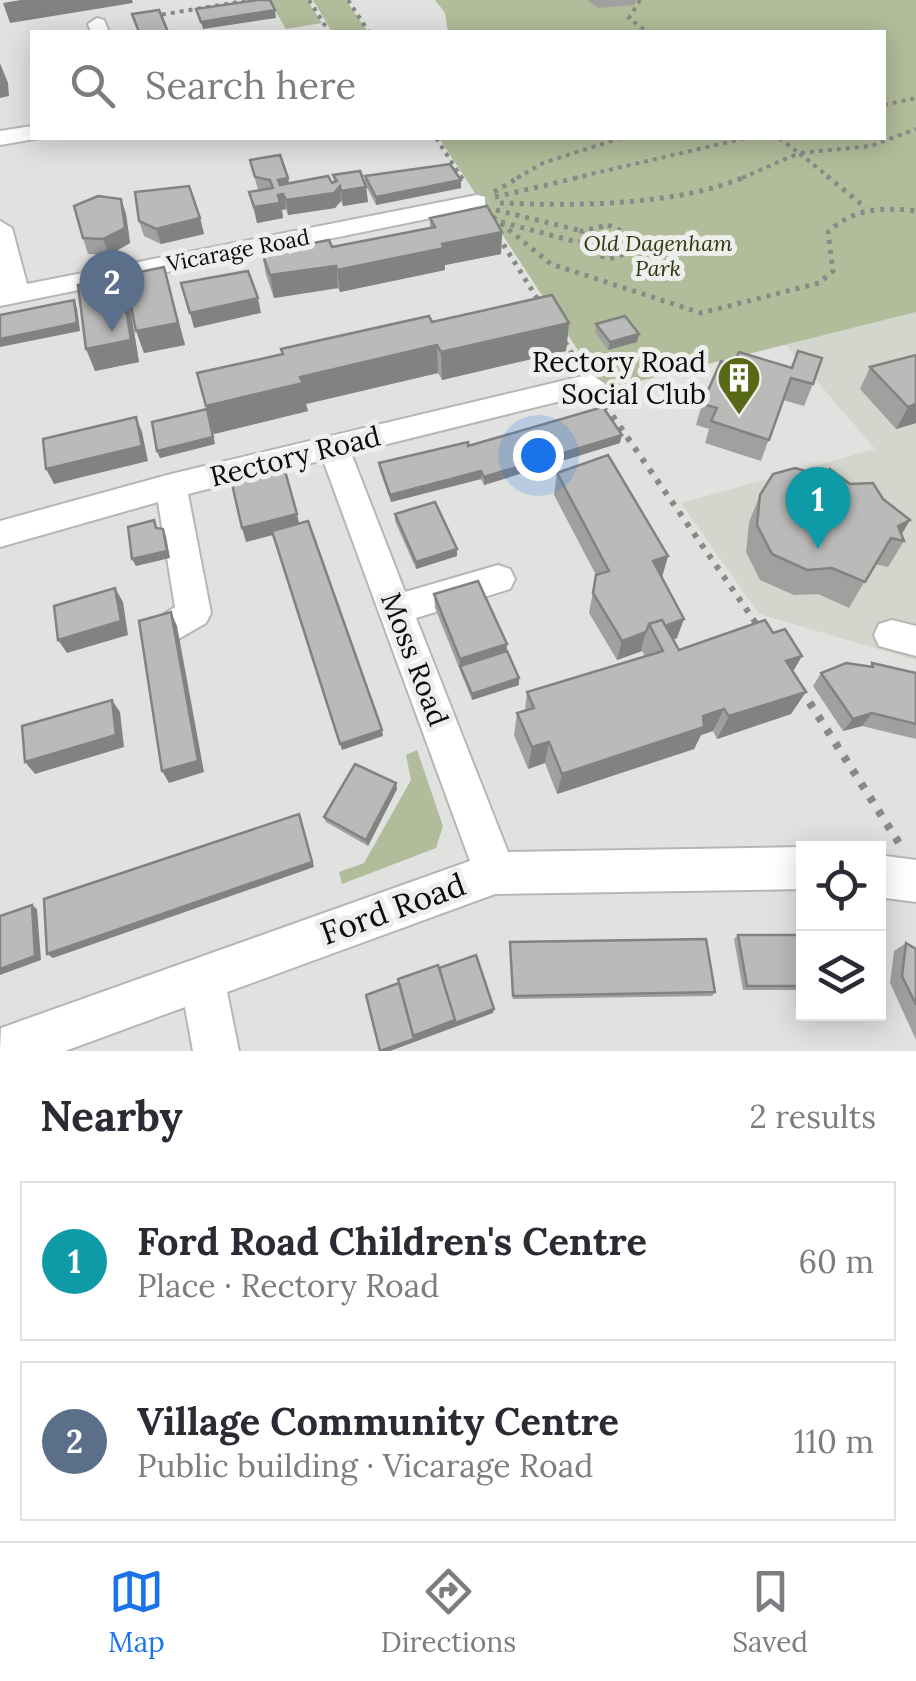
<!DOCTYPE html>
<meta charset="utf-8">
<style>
:root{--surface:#fff;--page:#f2f2f3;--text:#2b2b33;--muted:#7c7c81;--line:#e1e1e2;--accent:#1a73e8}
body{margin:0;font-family:Lora,serif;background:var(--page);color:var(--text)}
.controls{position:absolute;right:30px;bottom:30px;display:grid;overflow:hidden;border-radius:0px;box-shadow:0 5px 25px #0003}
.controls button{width:90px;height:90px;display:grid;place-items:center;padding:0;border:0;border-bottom:2px solid var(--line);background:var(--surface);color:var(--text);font:50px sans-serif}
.you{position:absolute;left:538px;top:455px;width:35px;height:35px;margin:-25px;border:8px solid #fff;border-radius:50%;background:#1a73e8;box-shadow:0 0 0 15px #1a73e833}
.badge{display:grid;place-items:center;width:65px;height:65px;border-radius:50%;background:var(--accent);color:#fff;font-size:32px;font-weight:700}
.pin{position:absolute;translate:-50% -82px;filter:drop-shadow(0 2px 5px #0008)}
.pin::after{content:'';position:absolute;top:52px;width:35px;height:30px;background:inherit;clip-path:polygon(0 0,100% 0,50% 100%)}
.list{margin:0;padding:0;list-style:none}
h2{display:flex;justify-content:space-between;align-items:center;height:130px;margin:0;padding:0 40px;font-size:42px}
h2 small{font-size:32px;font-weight:400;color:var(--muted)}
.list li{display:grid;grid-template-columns:65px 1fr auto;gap:30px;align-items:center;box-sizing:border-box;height:160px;margin:0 20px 20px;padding:0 20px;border:2px solid var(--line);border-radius:0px}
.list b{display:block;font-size:38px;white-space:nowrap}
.list p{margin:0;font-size:32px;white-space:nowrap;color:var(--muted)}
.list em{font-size:32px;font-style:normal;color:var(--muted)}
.icon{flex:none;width:55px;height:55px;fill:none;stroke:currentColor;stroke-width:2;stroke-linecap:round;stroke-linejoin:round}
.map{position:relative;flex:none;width:916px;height:1051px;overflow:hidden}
.search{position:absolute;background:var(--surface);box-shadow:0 5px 25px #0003;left:30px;right:30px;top:30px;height:110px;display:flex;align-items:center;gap:25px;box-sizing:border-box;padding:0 35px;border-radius:0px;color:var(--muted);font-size:38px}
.sheet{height:490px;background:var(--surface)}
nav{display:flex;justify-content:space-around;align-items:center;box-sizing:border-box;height:140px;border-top:2px solid var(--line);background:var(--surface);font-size:28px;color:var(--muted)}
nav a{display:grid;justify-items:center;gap:5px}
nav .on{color:var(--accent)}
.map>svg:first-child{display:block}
.built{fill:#d3d6cc}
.green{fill:#b1bc9a}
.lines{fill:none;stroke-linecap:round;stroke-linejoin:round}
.minor-casing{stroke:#b6b7b4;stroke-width:4}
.path-far3{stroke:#898a87;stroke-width:4;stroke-dasharray:4 5;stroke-linecap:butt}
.path-far2{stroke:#898a87;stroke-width:5;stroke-dasharray:4 6;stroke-linecap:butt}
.path-far1{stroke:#898a87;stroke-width:6;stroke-dasharray:5 8;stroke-linecap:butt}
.path{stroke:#898a87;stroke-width:8;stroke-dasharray:6 10;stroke-linecap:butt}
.minor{fill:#fff;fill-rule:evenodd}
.wall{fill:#a0a19e}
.shaded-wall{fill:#828381}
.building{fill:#babbb8;stroke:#828381;stroke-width:2.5}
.labels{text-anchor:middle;stroke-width:10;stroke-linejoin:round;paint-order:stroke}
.far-park-label{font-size:22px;font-style:italic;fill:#2e380e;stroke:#eeefec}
.far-street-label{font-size:22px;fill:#0b0b0a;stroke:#eeefec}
.poi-label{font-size:28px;fill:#0b0b0a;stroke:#eeefec;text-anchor:end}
.street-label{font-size:28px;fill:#0b0b0a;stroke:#eeefec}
.near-street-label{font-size:32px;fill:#0b0b0a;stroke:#eeefec}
</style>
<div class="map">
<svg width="916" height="1051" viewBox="0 0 916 1051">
<rect width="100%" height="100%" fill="#e1e2df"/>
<polygon class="built" points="916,312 916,660 759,614 681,503 875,449 785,344"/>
<g class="green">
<polygon points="269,0 307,0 322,23 286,29"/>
<polygon points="313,0 346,0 368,32 332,32"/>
<polygon points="435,0 916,0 916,312 604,390 439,138 884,138 884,32 448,32 445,13"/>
<polygon points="417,750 443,826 436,848 342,884 339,872 364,863 411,780 406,755"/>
</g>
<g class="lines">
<defs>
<g id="minor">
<polygon points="97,18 104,20 109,32 91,32 88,24"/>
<polygon points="32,126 32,138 40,138 0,145 0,131"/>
<polygon points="477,195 485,197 485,207 0,306 0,221 12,228 27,284"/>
<polygon points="591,374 605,384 601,391 351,453 405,592 498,565 510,569 515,579 510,589 416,618 508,852 804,847 808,848 804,848 804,889 495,894 227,992 239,1051 193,1051 185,1007 65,1051 0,1051 1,1028 470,861 323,460 188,494 211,613 206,623 175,641 163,637 157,626 163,615 175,607 158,502 0,547 0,521 171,474"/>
<polygon points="892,620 916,626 916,656 879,646 874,635 879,624"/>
<polygon points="878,855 916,860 916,902 878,897"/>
</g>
</defs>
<use href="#minor" class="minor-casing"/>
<g class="path-far3">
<polyline points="309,0 329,32"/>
<polyline points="348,0 369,32"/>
<polyline points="640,0 629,18 647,32"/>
<polyline points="153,16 251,0"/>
<polyline points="884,105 916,98"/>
<polyline points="436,138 462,178"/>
<polyline points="779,138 799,153 871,146 916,129"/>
<polyline points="517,178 543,163 621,138"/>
<polyline points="574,178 746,138"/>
<polyline points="742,178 799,153 830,178"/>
</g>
<g class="path-far2">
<polyline points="460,176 465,183"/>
<polyline points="827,176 866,208"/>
<polyline points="494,192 521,176"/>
<polyline points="495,197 585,176"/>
<path d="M500,203C575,206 678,206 747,176"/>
<polyline points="496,210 582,231"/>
<path d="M493,217L551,264L701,313L819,283L833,271L828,232C854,208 882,207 916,211"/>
<polyline points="501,222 577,242"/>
<polygon points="608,225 631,235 631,252 609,259 580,247 582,231"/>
<polyline points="498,236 542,306"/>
<polyline points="565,342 579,365"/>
</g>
<polyline class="path-far1" points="605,405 760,629"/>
<polyline class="path" points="801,689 899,843"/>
<use href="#minor" class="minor"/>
</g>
<g class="wall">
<polygon points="587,0 636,0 634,5 598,8"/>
<polygon points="250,160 288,178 289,183 332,183 334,182 333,175 366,187 368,202 343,206 341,201 335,208 288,215 286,209 282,210 283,218 257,223 249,192 258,190"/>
<polygon points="365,176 461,180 461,188 376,205 365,184"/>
<polygon points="121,199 126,214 130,243 109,255 88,254 83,238"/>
<polygon points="200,218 204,234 161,244 144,236 139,221"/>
<polygon points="430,218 502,232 501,254 445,265 445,270 340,292 338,288 274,298 266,275 262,253 332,247 430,228"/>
<polygon points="164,267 185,345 144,353 134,319 132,319 139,362 95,371 78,285"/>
<polygon points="432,322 569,323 566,351 442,380 438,373 306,404 308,411 214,434 210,422 215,444 160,458 157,451 207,409"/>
<polygon points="596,324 639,334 637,342 608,350 595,332"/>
<polygon points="739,352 813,384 804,406 783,400 761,461 705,443 709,429 696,425 702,404 733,365"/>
<polygon points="916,355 916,423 896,429 860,389 870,367"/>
<polygon points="620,443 484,485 481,479 391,502 380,471 379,463 468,446"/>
<polygon points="830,469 850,484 883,499 910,520 902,534 904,541 888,567 875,564 849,608 818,594 794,595 760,580 746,552 749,522 760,495 826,477"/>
<polygon points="557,473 668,556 662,577 677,638 673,640 679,650 773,633 802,656 793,671 791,714 717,739 713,731 701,735 694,749 557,794 545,763 528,769 514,735 517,713 525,710 527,692 645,656 642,651 617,660 589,613 596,575 554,495"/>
<polygon points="395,514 457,556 416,569 395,521"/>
<polygon points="434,594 507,644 507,651 519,685 472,700 435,608"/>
<polygon points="872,663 916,673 916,739 862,726 843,731 813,686 821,673 869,667"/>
<polygon points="396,783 397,789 368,846 326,822 324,817"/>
<polygon points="738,935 804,935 804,990 743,990 734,939"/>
<polygon points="510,942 715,992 712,996 513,999"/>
<polygon points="906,943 916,949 916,1040 890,983 894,951"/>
</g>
<g class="shaded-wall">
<polygon points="21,0 132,0 133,3 10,23 3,3"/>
<polygon points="275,10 276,18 203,29 201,22"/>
<polygon points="0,63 8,83 9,96 0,98"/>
<polygon points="288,178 291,194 284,195 286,209 282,210 283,218 257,223 254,207 278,180"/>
<polygon points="461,180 461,188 376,205 376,197"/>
<polygon points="340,186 341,201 335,208 288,215 286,200"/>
<polygon points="366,187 368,202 343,206 341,191"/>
<polygon points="121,199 126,214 130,243 109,255 103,239"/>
<polygon points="200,218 204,234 161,244 156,229"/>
<polygon points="502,232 501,254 445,265 445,270 340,292 337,270 442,244"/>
<polygon points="336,266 338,288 274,298 270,275"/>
<polygon points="164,267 185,345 144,353 136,331"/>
<polygon points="124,297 132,319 139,362 95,371 86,349"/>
<polygon points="258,298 261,313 194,328 190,313"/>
<polygon points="74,300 77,308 80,331 0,347 0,339"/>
<polygon points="569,323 566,351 442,380 441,352"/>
<polygon points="639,334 637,342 608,350 610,342"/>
<polygon points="437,345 438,373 306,404 308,411 214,434 210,421 215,444 160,458 157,451 213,437 206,406 300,377"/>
<polygon points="916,404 916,423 896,429 908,407"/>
<polygon points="136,417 142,432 148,461 54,484 46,469"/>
<polygon points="622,435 620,443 484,485 484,477"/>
<polygon points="481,471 481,479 391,502 390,495"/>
<polygon points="297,514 300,528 246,542 242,528"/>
<polygon points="910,520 898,540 898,526"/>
<polygon points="163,529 166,536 170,558 136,566 132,559"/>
<polygon points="457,549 457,556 416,569 416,562"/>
<polygon points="668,556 662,577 653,561"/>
<polygon points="115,588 123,602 128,635 67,653 58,640"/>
<polygon points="171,612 177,626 204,772 169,783 162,771"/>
<polygon points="684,619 677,638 660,645 652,630"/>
<polygon points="646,632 641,649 642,651 617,660 622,641"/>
<polygon points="507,644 506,657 460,666 460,659"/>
<polygon points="802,656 788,680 786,661"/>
<polygon points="519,678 519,685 472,700 472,694"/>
<polygon points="806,692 791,714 717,739 729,716"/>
<polygon points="112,700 120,712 124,747 35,774 25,762"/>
<polygon points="724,709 713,731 701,735 694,749 557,794 562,774 703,716"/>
<polygon points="872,713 862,726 843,731 853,719"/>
<polygon points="382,730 383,736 342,750 340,744"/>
<polygon points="549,742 545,763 528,769 532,747"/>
<polygon points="396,783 397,789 368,846 366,840"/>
<polygon points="301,819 314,867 53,958 47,954"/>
<polygon points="32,905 37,909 41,960 0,975 0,969"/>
<polygon points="494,1009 493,1013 390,1051 382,1051 413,1036 455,1020"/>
</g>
<g class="building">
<polygon points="258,0 270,0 275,10 201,22 196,9"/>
<polygon points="159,10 168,32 139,32 132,14"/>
<polygon points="280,155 288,178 278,180 280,185 328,176 332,183 337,181 333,175 360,171 366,187 341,191 340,186 334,193 286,200 283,194 278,195 280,203 254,207 249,192 273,188 270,180 255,177 250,160"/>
<polygon points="450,164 461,180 376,197 365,176"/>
<polygon points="189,186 200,218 156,229 139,221 135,192"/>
<polygon points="98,196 121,199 125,228 103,239 83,238 74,206"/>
<polygon points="487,206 502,232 442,244 444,248 337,270 336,266 270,275 262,253 329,240 332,247 435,227 430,218"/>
<polygon points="164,267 178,323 136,331 129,296 124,297 131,340 86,349 78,285"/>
<polygon points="248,271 258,298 190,313 181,283"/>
<polygon points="552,295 569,323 441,352 437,345 300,377 303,383 206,406 197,373 283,354 281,349 429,316 432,322"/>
<polygon points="74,300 77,323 0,339 0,315"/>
<polygon points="625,316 639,334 610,342 596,324"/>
<polygon points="798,351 822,358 813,384 791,378 769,440 711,421 717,408 702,404 721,361 733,365 739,352 792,368"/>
<polygon points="916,355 916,404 908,407 870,367"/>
<polygon points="603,407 622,435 484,477 481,471 390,495 379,463 468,442 468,446"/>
<polygon points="207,409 213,437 157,451 152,422"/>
<polygon points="136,417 142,446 46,469 43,439"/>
<polygon points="608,455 668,556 653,561 684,619 665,626 662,620 649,624 646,632 622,641 593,593 596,575 609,571 557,473"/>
<polygon points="795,468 829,478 830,469 850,484 873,483 883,499 910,520 898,526 904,541 891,538 865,582 832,568 807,570 772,554 757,525 760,495 773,474"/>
<polygon points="285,471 297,514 242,528 232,484"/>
<polygon points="435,502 457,549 416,562 395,514"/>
<polygon points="154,520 156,528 163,529 167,551 132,559 128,527"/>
<polygon points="308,521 382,730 340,744 272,531"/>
<polygon points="478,581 507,644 460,659 434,594"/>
<polygon points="115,588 121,621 58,640 54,606"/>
<polygon points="171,612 198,761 162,771 139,621"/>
<polygon points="662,620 679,650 765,620 773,633 785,629 802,656 786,661 806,692 729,716 724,709 703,716 704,727 562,774 549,742 532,747 517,713 534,708 527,692 663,651 649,624"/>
<polygon points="507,651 519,678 472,694 460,666"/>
<polygon points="846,663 873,667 872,663 916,673 916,724 872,713 853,719 821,673"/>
<polygon points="112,700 116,735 25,762 22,726"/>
<polygon points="355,764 396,783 366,840 324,817"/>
<polygon points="299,814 312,862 47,954 44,899"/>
<polygon points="32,905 35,956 0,969 0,916"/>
<polygon points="738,935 804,935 804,986 747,986"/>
<polygon points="706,939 715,992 513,996 510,942"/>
<polygon points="906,943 916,949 916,1005 902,976"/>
<polygon points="476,955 494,1009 455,1023 439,968"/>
<polygon points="438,965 455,1020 413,1036 398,979"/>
<polygon points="878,965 884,986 878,986"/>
<polygon points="399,983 414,1039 380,1051 366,995"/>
</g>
<defs>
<symbol id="building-pin" viewBox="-11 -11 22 30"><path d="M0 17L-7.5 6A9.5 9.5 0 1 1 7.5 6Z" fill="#576915" stroke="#eeefec"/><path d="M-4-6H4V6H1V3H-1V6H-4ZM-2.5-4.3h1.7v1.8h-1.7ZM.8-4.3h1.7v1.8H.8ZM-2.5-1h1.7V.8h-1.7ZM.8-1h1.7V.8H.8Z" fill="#fff"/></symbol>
</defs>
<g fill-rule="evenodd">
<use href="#building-pin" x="714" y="353" width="50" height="68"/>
</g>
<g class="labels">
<g class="far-park-label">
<text x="658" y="251">Old Dagenham<tspan x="658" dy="25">Park</tspan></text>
</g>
<g class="far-street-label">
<text transform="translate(238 250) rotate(-11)" y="8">Vicarage Road</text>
</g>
<g class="poi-label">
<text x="706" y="372">Rectory Road<tspan x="706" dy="32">Social Club</tspan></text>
</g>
<g class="street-label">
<text transform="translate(295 456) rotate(-14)" y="10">Rectory Road</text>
<text transform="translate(415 659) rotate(69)" y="10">Moss Road</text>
</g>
<g class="near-street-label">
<text transform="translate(393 909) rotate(-20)" y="11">Ford Road</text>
</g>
</g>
</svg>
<div class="controls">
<button><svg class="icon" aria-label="locate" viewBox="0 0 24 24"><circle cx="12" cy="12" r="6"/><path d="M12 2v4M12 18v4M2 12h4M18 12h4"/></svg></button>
<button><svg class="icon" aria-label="layers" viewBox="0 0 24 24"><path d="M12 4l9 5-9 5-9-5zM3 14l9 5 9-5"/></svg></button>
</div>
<div class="you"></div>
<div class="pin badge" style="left:818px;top:549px;background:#0f9aa8">1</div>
<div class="pin badge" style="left:112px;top:332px;background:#5c6f8a">2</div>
<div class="search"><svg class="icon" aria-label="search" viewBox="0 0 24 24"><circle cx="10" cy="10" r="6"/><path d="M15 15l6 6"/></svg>Search here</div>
</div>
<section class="sheet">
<h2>Nearby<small>2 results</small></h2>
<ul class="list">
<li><span class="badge" style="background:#0f9aa8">1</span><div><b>Ford Road Children's Centre</b><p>Place · Rectory Road</p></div><em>60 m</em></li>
<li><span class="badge" style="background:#5c6f8a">2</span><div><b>Village Community Centre</b><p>Public building · Vicarage Road</p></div><em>110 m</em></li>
</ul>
</section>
<nav>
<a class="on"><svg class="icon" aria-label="map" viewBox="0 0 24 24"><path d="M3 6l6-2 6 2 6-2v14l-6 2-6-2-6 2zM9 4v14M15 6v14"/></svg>Map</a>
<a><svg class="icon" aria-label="directions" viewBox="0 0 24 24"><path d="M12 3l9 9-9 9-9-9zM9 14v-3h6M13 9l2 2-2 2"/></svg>Directions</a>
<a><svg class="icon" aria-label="saved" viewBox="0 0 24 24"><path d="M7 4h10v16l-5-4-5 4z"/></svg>Saved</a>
</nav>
